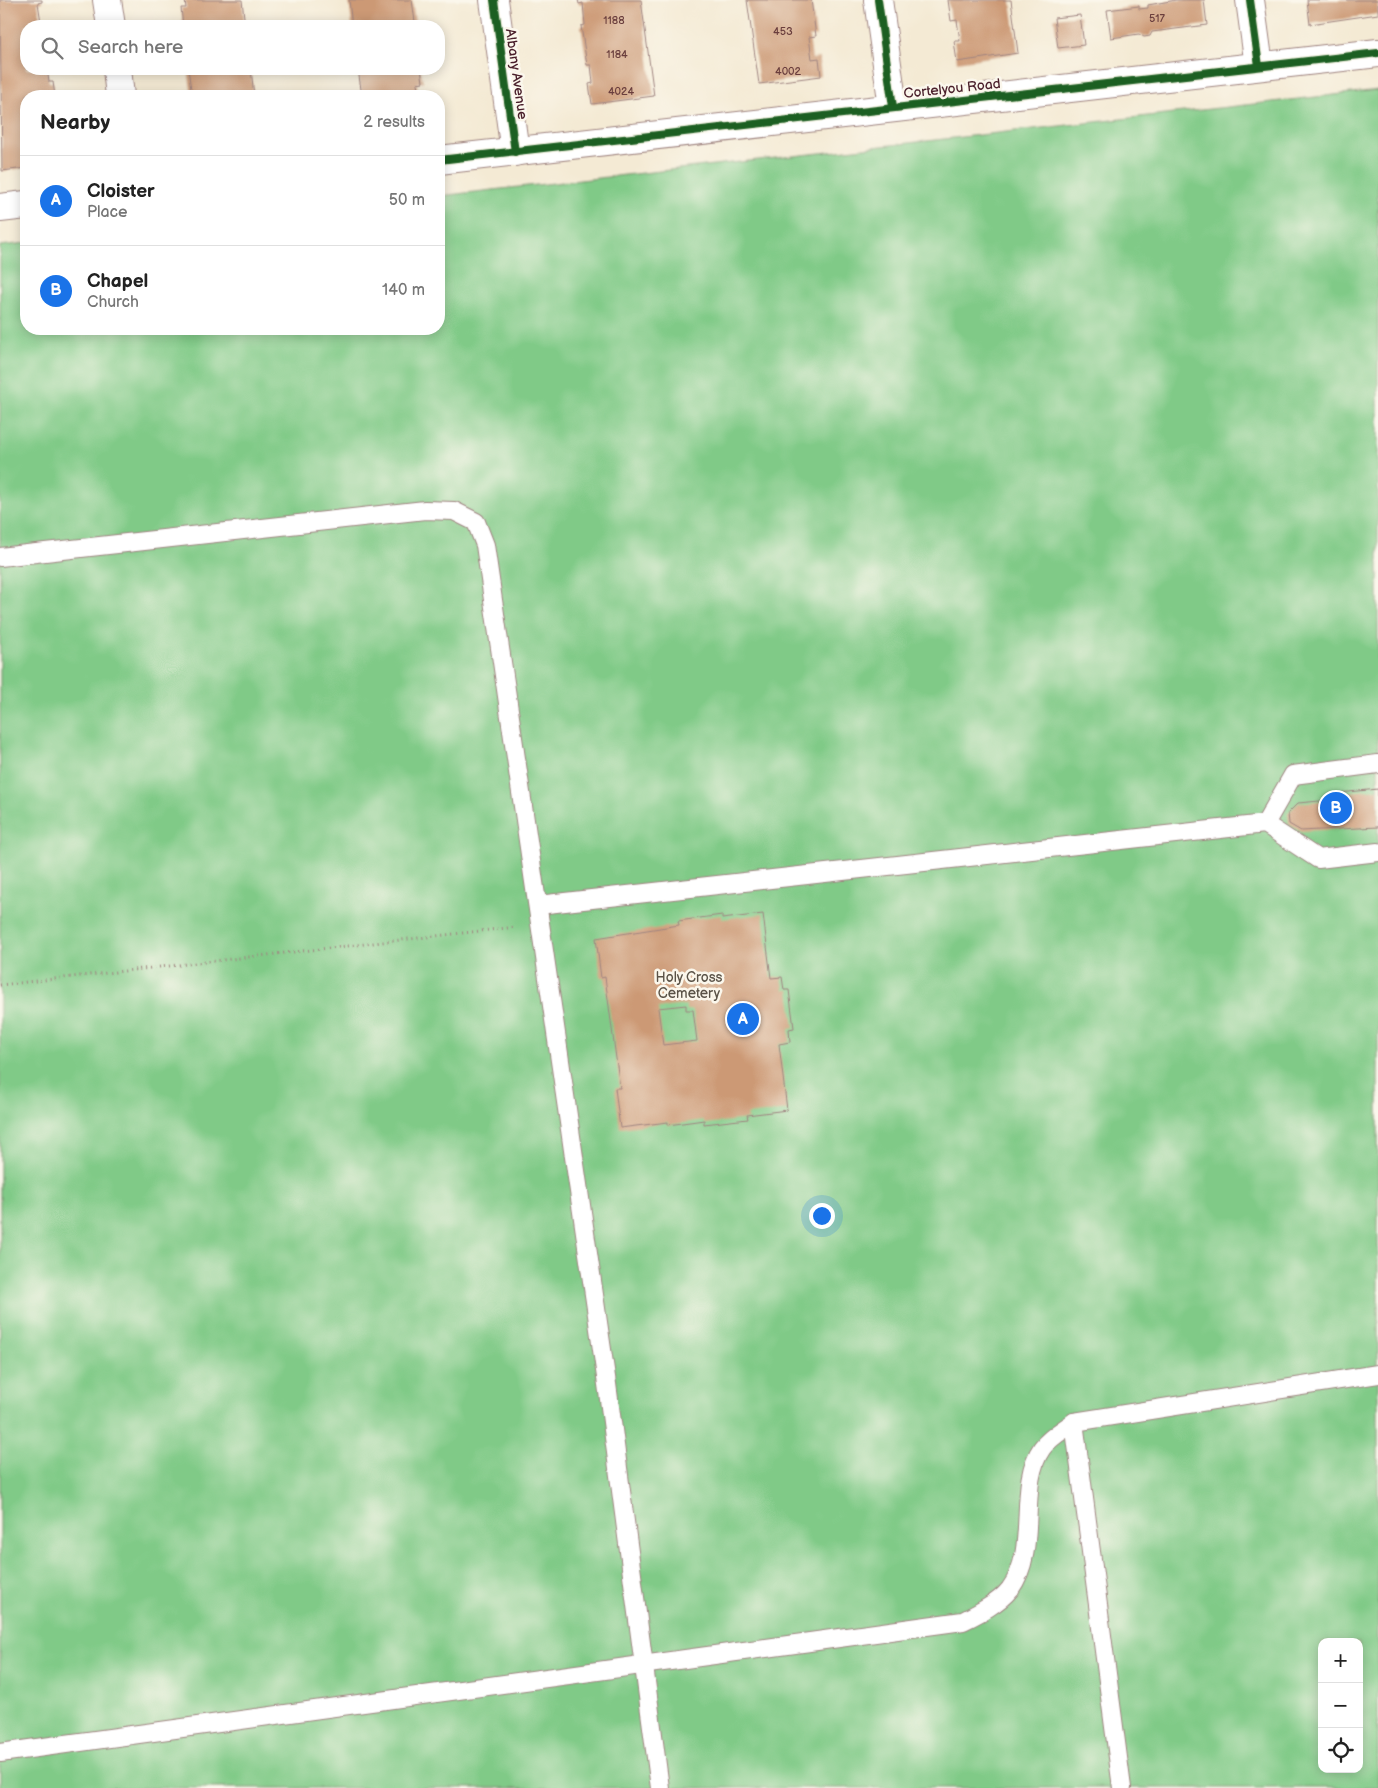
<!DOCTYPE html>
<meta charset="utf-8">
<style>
:root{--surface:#fff;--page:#f2f2f2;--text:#222;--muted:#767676;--line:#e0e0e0;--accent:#1a73e8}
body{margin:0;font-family:"Balsamiq Sans",sans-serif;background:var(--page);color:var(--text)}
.controls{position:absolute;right:15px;bottom:15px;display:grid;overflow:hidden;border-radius:10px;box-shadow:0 2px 12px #0003}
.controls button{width:45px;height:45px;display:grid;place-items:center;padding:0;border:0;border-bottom:1px solid var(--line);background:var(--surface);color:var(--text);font:25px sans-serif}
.you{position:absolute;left:821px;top:1215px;width:18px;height:18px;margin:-12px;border:4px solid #fff;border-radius:50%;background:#1a73e8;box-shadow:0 0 0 8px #1a73e833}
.badge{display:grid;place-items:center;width:32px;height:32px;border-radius:50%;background:var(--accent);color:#fff;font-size:16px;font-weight:700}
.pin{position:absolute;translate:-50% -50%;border:2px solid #fff;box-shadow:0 1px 5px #0006}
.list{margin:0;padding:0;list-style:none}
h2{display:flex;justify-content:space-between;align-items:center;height:65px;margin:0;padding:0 20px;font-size:21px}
h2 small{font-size:16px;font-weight:400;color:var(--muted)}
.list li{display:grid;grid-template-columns:32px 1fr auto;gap:15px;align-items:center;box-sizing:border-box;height:90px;padding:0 20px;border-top:1px solid var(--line)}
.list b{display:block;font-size:19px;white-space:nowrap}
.list p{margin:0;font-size:16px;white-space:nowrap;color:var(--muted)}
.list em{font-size:16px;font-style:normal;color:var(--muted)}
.icon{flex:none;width:28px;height:28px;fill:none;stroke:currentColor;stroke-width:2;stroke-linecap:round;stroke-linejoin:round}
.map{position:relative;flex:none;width:1378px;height:1788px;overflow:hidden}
.search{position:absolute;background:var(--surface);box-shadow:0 2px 12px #0003;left:20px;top:20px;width:425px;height:55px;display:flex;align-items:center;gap:12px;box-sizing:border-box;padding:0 18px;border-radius:20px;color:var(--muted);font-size:19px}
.panel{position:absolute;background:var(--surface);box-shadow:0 2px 12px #0003;left:20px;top:90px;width:425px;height:245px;border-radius:20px}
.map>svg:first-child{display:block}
.green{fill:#80ca87;stroke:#657459;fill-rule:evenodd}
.building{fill:#cc9974;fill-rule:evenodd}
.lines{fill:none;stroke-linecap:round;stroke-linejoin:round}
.service-casing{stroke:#9f8480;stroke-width:20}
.minor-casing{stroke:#9f8480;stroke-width:30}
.path{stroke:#9f8480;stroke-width:3;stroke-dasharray:1 4;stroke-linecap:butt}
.service{stroke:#fff;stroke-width:18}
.minor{stroke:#fff;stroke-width:28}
.cycleway-casing{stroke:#fbf7ec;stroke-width:11}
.cycleway{stroke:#1b5e20;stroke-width:8}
.labels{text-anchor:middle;stroke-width:5;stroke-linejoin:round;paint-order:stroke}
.number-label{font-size:11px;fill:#6a3e3d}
.street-label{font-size:14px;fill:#4a1f2b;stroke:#fbf7ec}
.park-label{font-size:14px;fill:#5a5247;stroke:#fbf7ec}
</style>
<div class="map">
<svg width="1378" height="1788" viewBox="0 0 1378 1788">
<rect width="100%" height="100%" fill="#fbf7ec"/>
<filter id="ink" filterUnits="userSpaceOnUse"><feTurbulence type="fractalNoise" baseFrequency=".02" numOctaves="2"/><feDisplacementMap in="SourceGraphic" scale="10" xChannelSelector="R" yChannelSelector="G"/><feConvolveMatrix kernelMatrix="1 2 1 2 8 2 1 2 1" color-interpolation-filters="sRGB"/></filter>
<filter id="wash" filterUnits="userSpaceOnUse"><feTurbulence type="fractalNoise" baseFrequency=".0096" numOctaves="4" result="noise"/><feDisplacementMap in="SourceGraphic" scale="20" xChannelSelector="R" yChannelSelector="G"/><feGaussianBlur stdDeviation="1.12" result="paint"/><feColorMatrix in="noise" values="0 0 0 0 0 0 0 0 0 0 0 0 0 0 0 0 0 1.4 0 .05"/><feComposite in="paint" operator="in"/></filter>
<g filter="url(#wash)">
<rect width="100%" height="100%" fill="#f4ead4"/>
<path class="green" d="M1378,90V1788H0V246L26,243V329H439V196ZM1322,1642H1359V1769H1322Z"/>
<g id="blocks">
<g class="building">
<polygon points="0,0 42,0 42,2 38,3 41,22 45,21 46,26 26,26 26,69 47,69 49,82 53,82 55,96 26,96 26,168 2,171"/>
<polygon points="185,0 242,0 245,26 183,26 181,8 186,8"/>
<polygon points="349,0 412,0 415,22 409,23 409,26 352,26"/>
<polygon points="578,0 641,0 654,96 592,104 589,84 593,83 591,65 587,65 581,26 585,25 583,3 579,4"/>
<polygon points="747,0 811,0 816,36 809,37 812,59 819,58 821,76 759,84"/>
<polygon points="948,0 1011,0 1018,53 957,62 954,41 960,41 957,20 951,21"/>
<polygon points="1176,0 1204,0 1207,25 1152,32 1150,36 1144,37 1139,34 1111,38 1107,10 1139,6 1139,9 1148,8 1148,5"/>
<polygon points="1307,0 1378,0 1378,14 1310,24"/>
<polygon points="1080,15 1084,45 1058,48 1054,18"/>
<polygon points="188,69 251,69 254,96 192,96"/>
<polygon points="358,69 421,69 423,82 417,83 419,96 362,96"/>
<polygon points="1378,789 1378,827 1301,831 1289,824 1288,813 1298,803 1330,800 1329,794"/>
<path d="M763,914L771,978L782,977L784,990H789L794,1028L789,1029L790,1042L779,1044L787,1110L747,1115L748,1119L704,1124V1120L668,1125V1122L620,1128L615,1088H620L605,977L601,978L596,938L679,925L678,921L722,915V919ZM686,1005V1010H693L697,1041L663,1045L658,1008Z"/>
</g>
</g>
</g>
<g filter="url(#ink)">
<use href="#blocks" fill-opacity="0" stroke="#9f8480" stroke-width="1"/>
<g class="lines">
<defs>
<g id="service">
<polyline points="0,557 425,510 454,511 476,522 485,545 607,1384 660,1788"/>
<polyline points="1265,824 1293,775 1378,764"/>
<polyline points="538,905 1265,824 1318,859 1378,852"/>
<polyline points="1074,1422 1122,1788"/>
<path d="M0,1753L963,1621C979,1613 999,1603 1010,1589C1040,1549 1016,1485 1042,1448C1050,1437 1063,1430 1074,1422L1378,1374"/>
</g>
<g id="minor">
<polyline points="107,0 111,26"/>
<polyline points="494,0 515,152"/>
<polyline points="878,0 893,107"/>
<polyline points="1250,0 1259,66"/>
<polyline points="117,69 120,96"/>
<polyline points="439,160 1378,53"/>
<polyline points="0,208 26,205"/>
</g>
</defs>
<use href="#service" class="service-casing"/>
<use href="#minor" class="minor-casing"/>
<polyline class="path" points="0,985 516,927"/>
<use href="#service" class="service"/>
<use href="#minor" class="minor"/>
<defs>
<g id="cycleway">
<polyline points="494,0 515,152"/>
<polyline points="878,0 893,107"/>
<polyline points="1250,0 1259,66"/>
<polyline points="439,160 1378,53"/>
</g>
</defs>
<use href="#cycleway" class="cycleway-casing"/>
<use href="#cycleway" class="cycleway"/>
</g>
</g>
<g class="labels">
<g class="number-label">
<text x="1157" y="22">517</text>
<text x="614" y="24">1188</text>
<text x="783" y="35">453</text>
<text x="617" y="58">1184</text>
<text x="788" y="75">4002</text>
<text x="621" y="95">4024</text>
</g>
<g class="street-label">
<text transform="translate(517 74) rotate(82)" y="5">Albany Avenue</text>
<text transform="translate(952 88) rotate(-6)" y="5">Cortelyou Road</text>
</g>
<g class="park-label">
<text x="689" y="982">Holy Cross<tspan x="689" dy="16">Cemetery</tspan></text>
</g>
</g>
</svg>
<div class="controls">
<button>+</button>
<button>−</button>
<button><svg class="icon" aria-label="locate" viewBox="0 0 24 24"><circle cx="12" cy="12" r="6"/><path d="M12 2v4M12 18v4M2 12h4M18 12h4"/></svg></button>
</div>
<div class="you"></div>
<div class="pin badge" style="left:743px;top:1019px">A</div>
<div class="pin badge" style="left:1336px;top:808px">B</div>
<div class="search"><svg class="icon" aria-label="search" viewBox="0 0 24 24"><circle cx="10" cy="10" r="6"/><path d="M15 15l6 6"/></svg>Search here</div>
<section class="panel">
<h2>Nearby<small>2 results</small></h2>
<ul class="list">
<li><span class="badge">A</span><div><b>Cloister</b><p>Place</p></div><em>50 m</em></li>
<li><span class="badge">B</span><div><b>Chapel</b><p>Church</p></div><em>140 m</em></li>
</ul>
</section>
</div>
